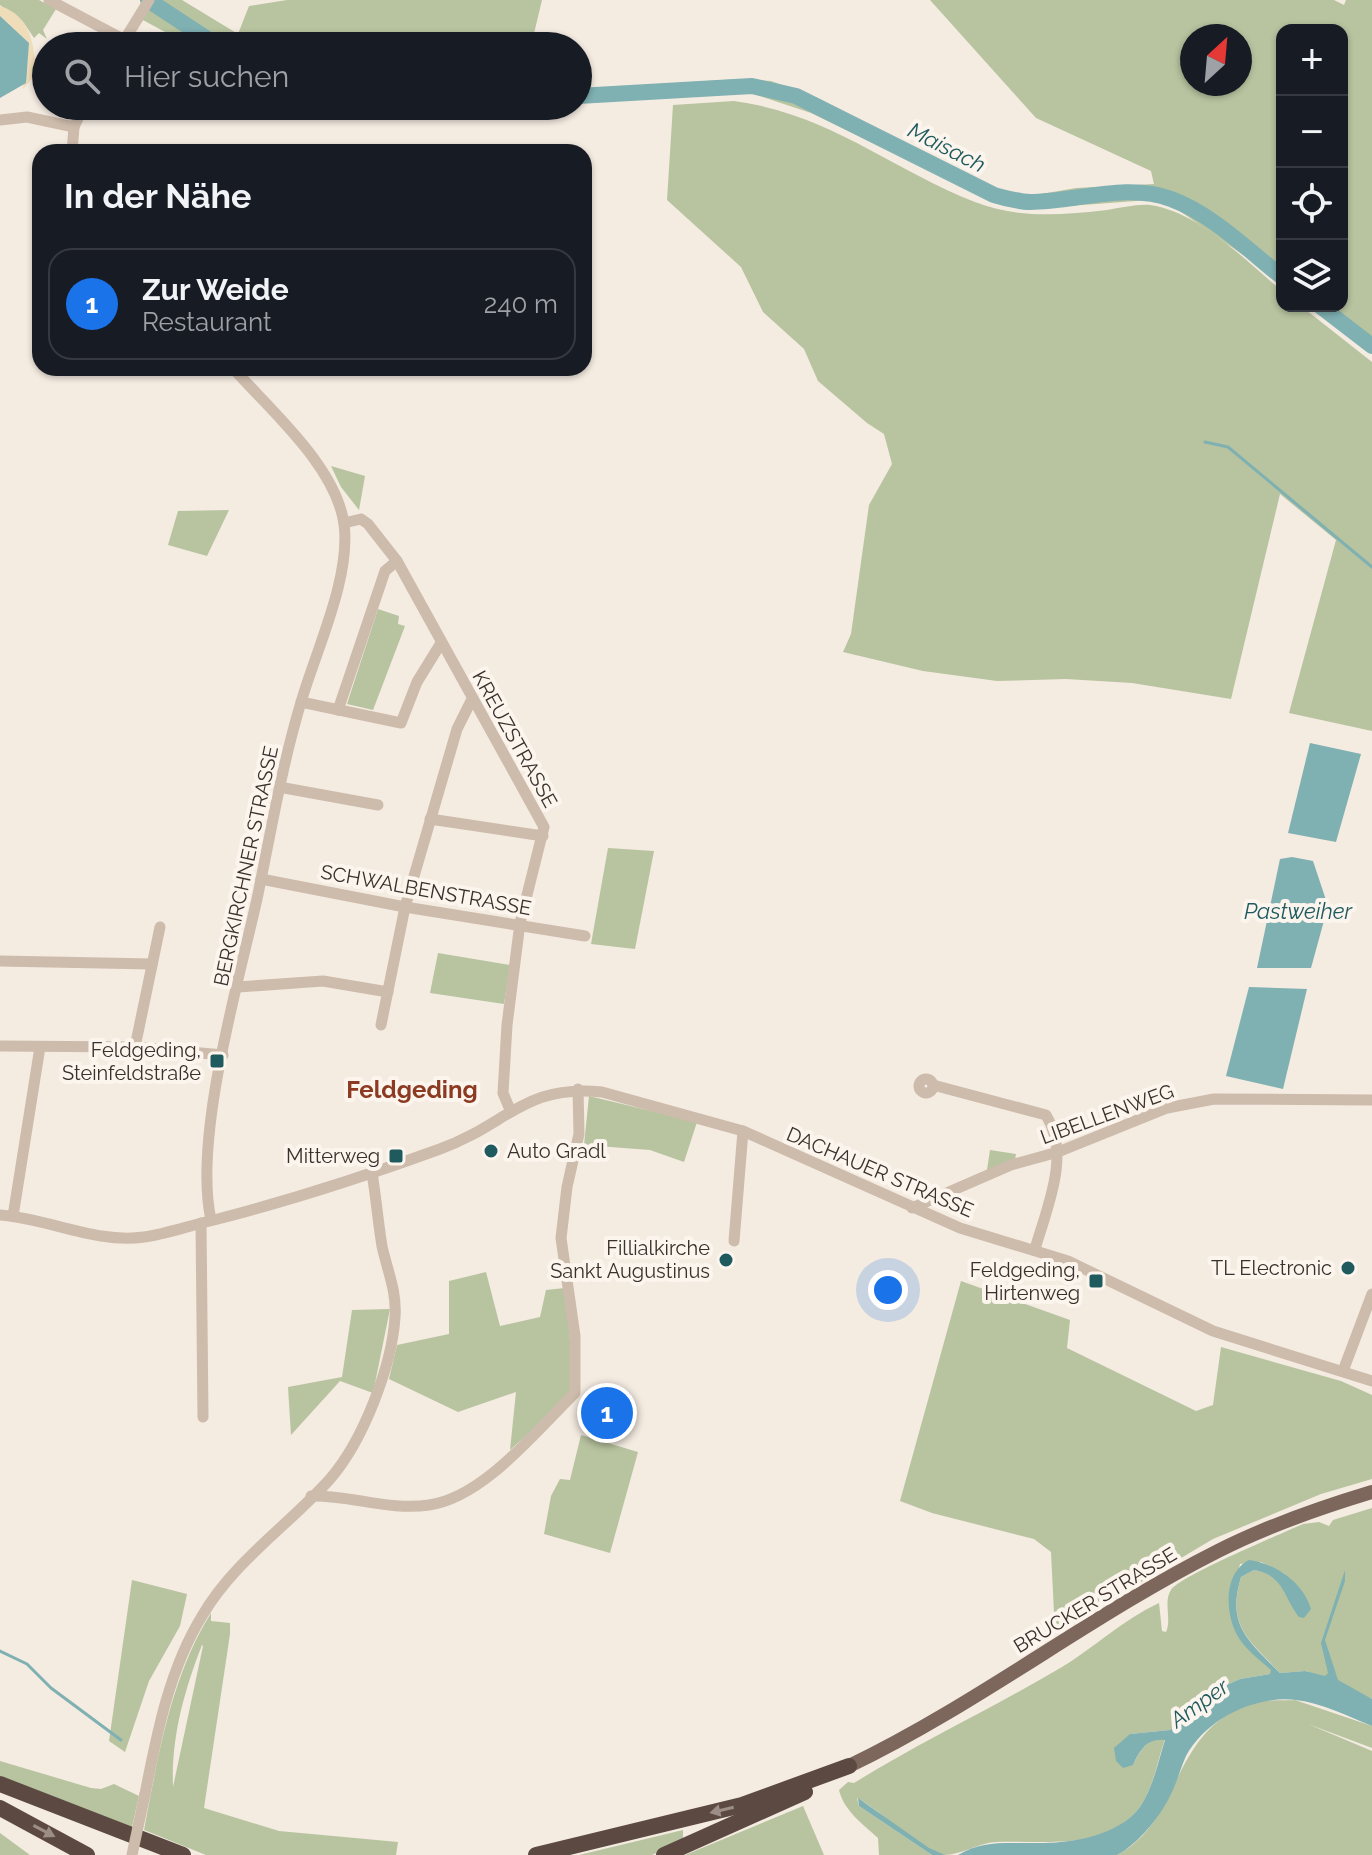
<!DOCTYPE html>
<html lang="de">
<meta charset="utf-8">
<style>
:root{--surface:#171b24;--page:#242831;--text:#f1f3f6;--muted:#9ea1a6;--line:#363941;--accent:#1a73e8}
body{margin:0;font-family:Raleway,sans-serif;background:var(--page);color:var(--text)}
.controls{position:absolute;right:24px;top:24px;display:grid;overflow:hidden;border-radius:16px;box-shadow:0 2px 6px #0004}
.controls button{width:72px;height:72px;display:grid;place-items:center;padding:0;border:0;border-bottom:2px solid var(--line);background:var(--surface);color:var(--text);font:40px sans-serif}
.compass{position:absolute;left:1180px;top:24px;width:72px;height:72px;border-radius:50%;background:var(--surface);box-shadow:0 2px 6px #0004;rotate:26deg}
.you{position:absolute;left:888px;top:1290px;width:28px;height:28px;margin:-20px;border:6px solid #fff;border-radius:50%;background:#1a73e8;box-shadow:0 0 0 12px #1a73e833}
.badge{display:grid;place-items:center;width:52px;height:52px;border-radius:50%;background:var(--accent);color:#fff;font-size:26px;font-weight:700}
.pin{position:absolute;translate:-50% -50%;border:4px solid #fff;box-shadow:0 2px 8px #0006}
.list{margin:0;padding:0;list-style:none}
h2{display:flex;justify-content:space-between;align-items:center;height:104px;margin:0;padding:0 32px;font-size:34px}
h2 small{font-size:26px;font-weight:400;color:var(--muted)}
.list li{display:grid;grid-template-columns:52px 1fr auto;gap:24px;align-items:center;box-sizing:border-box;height:112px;margin:0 16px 16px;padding:0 16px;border:2px solid var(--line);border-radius:24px}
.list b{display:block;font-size:30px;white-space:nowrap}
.list p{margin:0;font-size:26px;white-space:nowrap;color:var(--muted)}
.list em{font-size:26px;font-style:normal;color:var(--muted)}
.icon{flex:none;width:44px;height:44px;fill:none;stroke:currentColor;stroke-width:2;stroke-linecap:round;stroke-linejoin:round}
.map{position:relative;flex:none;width:1372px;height:1855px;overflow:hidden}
.search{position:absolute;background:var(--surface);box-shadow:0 2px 6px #0004;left:32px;top:32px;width:560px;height:88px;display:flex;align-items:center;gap:20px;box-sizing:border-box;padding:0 28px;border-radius:44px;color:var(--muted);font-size:30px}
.panel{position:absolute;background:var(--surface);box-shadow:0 2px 6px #0004;left:32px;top:144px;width:560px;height:232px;border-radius:24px}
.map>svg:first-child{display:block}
.green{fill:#b8c4a0;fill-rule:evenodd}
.sand{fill:#efdcb8}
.water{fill:#7fb0b2}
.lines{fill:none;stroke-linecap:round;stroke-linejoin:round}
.stream{stroke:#7fb0b2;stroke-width:3}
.river{stroke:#7fb0b2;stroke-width:16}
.minor{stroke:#cdbbac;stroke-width:11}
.major{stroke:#7d675c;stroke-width:14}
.highway{stroke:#5c4a42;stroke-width:16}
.minor-bridge{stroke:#cdbbac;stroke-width:11}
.oneway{fill:#9c8e87}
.poi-dot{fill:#1f5a5e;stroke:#fbf5ee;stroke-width:3}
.labels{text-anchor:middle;stroke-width:8;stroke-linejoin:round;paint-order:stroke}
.street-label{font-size:20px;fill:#3b302b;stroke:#fbf5ee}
.poi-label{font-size:20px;fill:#3b302b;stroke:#fbf5ee;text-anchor:end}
.water-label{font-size:22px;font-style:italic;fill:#1f5a5e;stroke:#fbf5ee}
.quarter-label{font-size:24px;font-weight:bold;fill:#8c3b22;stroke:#fbf5ee}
</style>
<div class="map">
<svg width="1372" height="1855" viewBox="0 0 1372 1855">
<rect width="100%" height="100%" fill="#f4ebe1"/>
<g class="green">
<polygon points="0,0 39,0 56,9 43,30 47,39 39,33 34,38 24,23 0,5"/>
<polygon points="154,0 182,0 238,34 249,6 287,0 542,0 531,46 191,46 141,19"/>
<path d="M930,0H1334L1344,5L1346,0H1372V354L1311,306H1342V30H1282V282L1174,207L1149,200L1043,208L998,203L811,113L751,93L578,102V89L740,79L771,81L818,98L989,188L1024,197L1076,188L1154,184L1151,171L1036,118ZM1192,36H1240V84H1192Z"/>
<path d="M734,101C830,114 889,168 975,202C1019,219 1061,215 1107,210C1120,208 1137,204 1150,205C1199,212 1245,260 1282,291V306H1301L1372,362V731L1289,713L1336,540L1280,494L1231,699L1132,683L1066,679L997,681L923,671L843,652L851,634L869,505L892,464L884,434L867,423L818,381L804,349L763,312L741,267L667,200L673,105Z"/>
<polygon points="326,106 504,106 375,115"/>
<polygon points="331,466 365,476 359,510 341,487"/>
<polygon points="229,510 207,556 168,545 178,511"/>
<polygon points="378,609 399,616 398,624 405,626 373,710 347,704"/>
<polygon points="608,848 654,851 635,949 591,944"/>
<polygon points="438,953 510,965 504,1004 430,993"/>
<polygon points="589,1096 697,1122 684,1162 650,1150 584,1145"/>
<polygon points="990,1150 1016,1154 1015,1160 987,1170"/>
<polygon points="486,1272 500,1326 540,1317 546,1290 565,1288 575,1392 510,1450 516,1392 458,1412 389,1379 397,1345 449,1334 449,1281"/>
<polygon points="961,1281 1070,1320 1067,1348 1196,1411 1213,1405 1221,1347 1341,1381 1372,1395 1372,1479 1321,1494 1213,1539 1055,1633 1051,1552 1034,1539 932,1513 900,1501"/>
<polygon points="390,1309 373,1393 340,1381 291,1435 288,1387 342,1377 352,1310"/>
<polygon points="581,1435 638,1452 610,1553 544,1534 551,1496 560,1479 570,1480"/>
<path d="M1372,1508V1699L1306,1671L1280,1673C1250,1640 1226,1627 1241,1577L1254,1570C1271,1573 1276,1578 1285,1593V1574L1261,1562L1240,1564C1227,1620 1227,1631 1272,1670L1270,1674L1240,1679L1213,1691L1170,1730L1130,1734L1133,1765C1141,1749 1147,1738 1165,1739C1157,1762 1152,1795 1135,1813C1100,1851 1042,1840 996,1842C978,1843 961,1855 944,1855C912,1847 886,1813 857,1798L859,1806L932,1855H879L878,1838C863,1824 844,1811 839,1790L848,1782L854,1783C922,1741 993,1708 1062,1667C1095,1647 1124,1619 1159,1603L1162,1631L1166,1632C1172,1619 1163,1602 1171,1590C1180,1576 1281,1534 1303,1524L1319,1522L1329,1526L1333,1520Z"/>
<polygon points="132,1580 187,1594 180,1626 149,1681 125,1752 109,1741"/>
<path d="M211,1613V1621L230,1623V1634L204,1808L279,1831L398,1842L396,1855H206L144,1830C158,1756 171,1677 211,1613ZM202,1645L203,1646L173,1787C171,1738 184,1691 202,1645Z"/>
<path d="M1295,1700L1372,1726V1748L1308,1724L1372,1751V1855H1117C1184,1820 1168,1732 1252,1703C1265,1699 1282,1701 1295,1700Z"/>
<polygon points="0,1761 91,1788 101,1789 114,1784 139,1796 132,1827 0,1776"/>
<polygon points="803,1806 824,1855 685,1855"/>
<polygon points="683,1830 683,1841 652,1855 579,1855"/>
<polygon points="0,1833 30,1855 0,1855"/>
</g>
<path class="sand" d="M0,6C32,16 34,46 36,74L23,89L29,43L0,16Z"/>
<g class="water">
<polygon points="0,16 29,43 26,83 0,98"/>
<polygon points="1310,743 1361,754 1336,842 1288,833"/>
<polygon points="1292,857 1313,861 1328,906 1311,968 1257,968 1280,859"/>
<polygon points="1249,987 1307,989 1283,1089 1226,1076"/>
<path d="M1249,1560C1276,1564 1303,1582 1311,1609L1304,1618L1299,1617C1283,1596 1283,1575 1254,1570L1241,1577C1226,1626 1249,1641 1280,1673L1305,1671L1325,1676L1328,1673L1321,1643L1345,1570V1581L1325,1640L1338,1680L1372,1699V1726C1348,1716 1322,1703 1296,1700C1255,1695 1206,1719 1186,1756C1180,1769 1177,1783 1170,1796C1160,1817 1138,1844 1117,1855H958C981,1841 1002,1843 1029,1843C1064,1844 1108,1839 1134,1814C1151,1797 1158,1762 1165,1740C1147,1738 1140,1750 1133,1765L1123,1768L1116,1761L1114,1748L1130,1734L1170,1730L1213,1691L1240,1679L1270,1674L1271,1670C1259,1659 1244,1649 1236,1633C1225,1610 1224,1573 1249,1560Z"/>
<polygon points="858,1798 929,1848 945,1855 932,1855 859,1806"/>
</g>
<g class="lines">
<g class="stream">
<polyline points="1205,442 1228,447 1372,567"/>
<polyline points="0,1651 27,1664 51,1688 121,1740"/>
</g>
<g class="river">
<polyline points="148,0 218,46"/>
<path d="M578,96L752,86L796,96L994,195C1006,198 1019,202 1030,202C1075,202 1127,182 1171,199C1212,214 1248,250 1282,277"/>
<polyline points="369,106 416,106"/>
<polyline points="1320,306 1372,346"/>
</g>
<g class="minor">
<polyline points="49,0 125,40"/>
<polyline points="122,44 149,0"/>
<polyline points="0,120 27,117 74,127"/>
<polyline points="72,152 74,127 84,106"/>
<polyline points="344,523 361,519 368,524 397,561 544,827 520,923 507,1025 503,1093 511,1112"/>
<polyline points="301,702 401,723 417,682 441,643"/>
<polyline points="338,710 385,571 397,561"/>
<polyline points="279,787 378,805"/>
<polyline points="430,819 543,836"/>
<polyline points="261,879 405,907 585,936"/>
<polyline points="0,961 152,964"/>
<polyline points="238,987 323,981 388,992"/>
<polyline points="381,1025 405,907 457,729 472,699"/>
<polyline points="0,1046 135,1047 223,1055"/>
<polyline points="135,1047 160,927"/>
<circle cx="926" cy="1086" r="7"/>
<path d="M933,1085L1046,1115C1071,1155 1047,1207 1035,1249"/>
<polyline points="912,1208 1011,1165 1058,1152 1167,1108 1214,1099 1372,1100"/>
<path d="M0,1215C47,1218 96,1244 144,1237C167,1234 191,1225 214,1220C292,1200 366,1176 440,1149C507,1125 524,1084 602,1092L743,1131L960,1228L1068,1261L1213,1331L1372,1381"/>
<polyline points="13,1216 40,1047"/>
<path d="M211,1220C193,1139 238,984 257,899C271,832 282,764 302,699C317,648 351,577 344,524C336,466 270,410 233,368"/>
<polyline points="201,1223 203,1417"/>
<polyline points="734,1241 743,1131"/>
<polyline points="1343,1371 1372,1294"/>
<path d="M311,1496C350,1495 390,1511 429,1505C483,1498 537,1430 575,1393V1336L561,1238L567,1187L579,1134L578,1089"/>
<path d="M145,1794C157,1733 169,1670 202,1616C234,1561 289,1525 330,1479C363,1441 392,1366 395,1317C397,1291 387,1270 382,1246C378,1222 376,1197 372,1173"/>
</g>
<path class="major" d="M849,1766C978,1704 1091,1615 1218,1551C1267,1526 1319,1508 1372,1492"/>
<g class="highway">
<polyline points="0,1784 183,1855"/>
<polyline points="0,1808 87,1855"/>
<polyline points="536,1855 742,1805 849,1766"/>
<polyline points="664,1855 805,1792"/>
</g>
<polyline class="minor-bridge" points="132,1855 145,1794"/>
</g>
<defs><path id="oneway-solid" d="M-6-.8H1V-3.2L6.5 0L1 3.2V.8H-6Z" transform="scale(2)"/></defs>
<g class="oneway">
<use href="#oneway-solid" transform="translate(722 1810) rotate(167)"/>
<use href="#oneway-solid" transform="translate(44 1831) rotate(28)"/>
</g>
<g class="poi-dot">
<rect x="209" y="1053" width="16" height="16" rx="4"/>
<circle cx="491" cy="1151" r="8"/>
<rect x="388" y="1148" width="16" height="16" rx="4"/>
<circle cx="726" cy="1260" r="8"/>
<circle cx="1348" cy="1268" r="8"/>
<rect x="1088" y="1273" width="16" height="16" rx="4"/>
</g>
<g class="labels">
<g class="street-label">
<text transform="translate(515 739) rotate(61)" y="7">KREUZSTRASSE</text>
<text transform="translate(246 866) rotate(-78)" y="7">BERGKIRCHNER STRASSE</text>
<text transform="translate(426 890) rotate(10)" y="7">SCHWALBENSTRASSE</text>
<text transform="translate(1107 1114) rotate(-20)" y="7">LIBELLENWEG</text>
<text transform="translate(880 1172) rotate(23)" y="7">DACHAUER STRASSE</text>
<text transform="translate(1095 1600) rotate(-31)" y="7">BRUCKER STRASSE</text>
</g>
<g class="poi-label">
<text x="201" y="1057">Feldgeding,<tspan x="201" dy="23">Steinfeldstraße</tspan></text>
<text x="507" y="1158" text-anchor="start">Auto Gradl</text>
<text x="380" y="1163">Mitterweg</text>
<text x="710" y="1255">Fillialkirche<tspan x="710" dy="23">Sankt Augustinus</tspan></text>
<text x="1332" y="1275">TL Electronic</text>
<text x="1080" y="1277">Feldgeding,<tspan x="1080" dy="23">Hirtenweg</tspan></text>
</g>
<g class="water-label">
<text transform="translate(947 147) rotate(27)" y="8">Maisach</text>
<text x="1298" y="919">Pastweiher</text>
<text transform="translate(1199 1703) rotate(-36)" y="8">Amper</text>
</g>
<g class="quarter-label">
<text x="412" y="1098">Feldgeding</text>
</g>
</g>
</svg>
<div class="controls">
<button>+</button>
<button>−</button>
<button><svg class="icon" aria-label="locate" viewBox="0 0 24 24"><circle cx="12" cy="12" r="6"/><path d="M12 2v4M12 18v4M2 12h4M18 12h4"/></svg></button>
<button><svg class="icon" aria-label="layers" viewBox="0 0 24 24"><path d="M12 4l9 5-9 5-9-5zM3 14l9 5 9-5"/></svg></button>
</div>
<svg class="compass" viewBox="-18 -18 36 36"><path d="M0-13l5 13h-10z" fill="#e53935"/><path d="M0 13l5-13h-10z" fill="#9ea1a6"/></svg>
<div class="you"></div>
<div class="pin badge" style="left:607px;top:1413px">1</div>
<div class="search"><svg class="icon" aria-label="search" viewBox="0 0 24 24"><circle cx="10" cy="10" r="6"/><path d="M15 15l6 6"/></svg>Hier suchen</div>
<section class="panel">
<h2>In der Nähe<small></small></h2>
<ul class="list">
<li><span class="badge">1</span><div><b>Zur Weide</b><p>Restaurant</p></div><em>240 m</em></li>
</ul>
</section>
</div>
